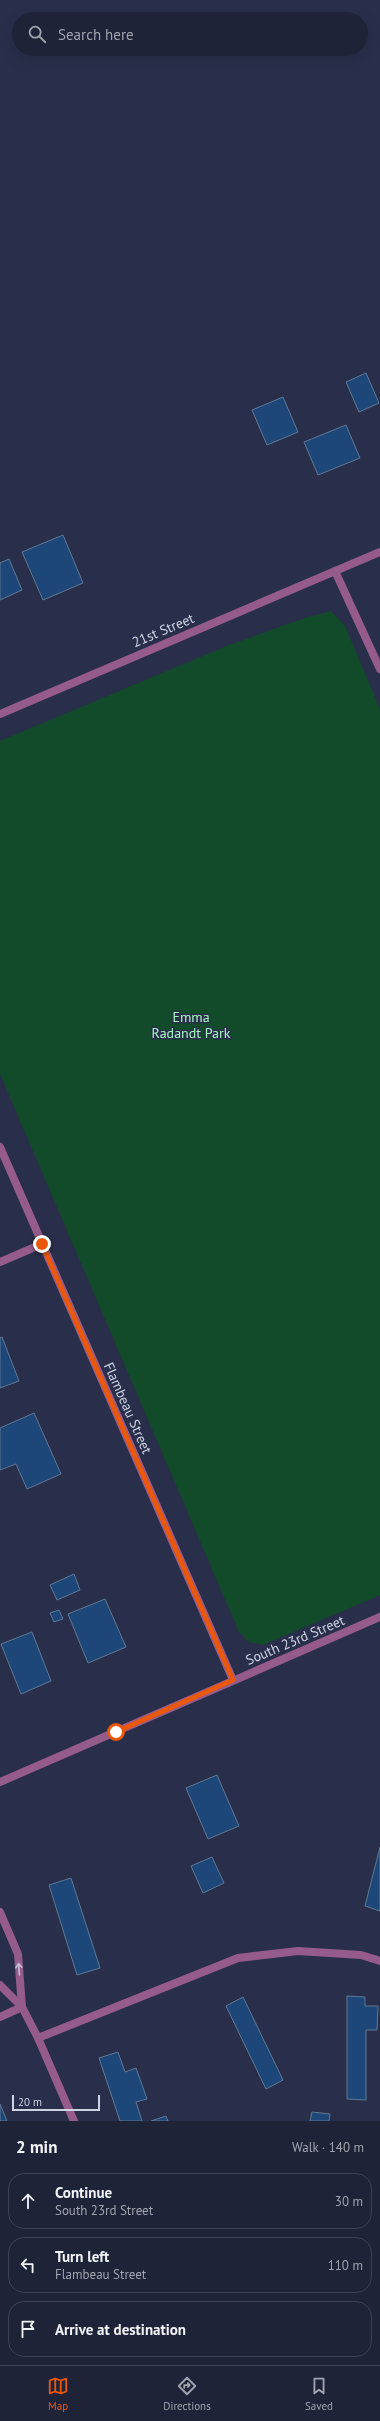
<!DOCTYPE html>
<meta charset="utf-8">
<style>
:root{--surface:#1f2338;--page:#272b40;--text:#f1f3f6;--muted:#a1a4ae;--line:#3c4053;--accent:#ea580c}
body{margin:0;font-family:"PT Sans",sans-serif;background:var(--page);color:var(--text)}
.scale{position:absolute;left:12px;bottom:10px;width:88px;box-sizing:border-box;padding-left:4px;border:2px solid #ced3e5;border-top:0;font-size:11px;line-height:14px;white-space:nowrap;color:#ced3e5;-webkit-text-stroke:3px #292f4b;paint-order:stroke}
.stop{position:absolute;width:12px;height:12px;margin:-9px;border:3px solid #ea580c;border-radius:50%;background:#fff}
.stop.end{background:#ea580c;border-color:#fff;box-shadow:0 1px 4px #0008}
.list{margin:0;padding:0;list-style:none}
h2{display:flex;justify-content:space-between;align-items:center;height:52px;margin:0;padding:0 16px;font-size:17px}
h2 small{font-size:13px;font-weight:400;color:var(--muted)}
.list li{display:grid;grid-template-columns:26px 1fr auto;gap:12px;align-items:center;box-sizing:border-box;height:56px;margin:0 8px 8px;padding:0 8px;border:1px solid var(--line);border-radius:16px}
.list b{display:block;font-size:15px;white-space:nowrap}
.list p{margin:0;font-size:13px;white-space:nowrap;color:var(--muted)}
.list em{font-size:13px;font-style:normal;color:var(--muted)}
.icon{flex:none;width:22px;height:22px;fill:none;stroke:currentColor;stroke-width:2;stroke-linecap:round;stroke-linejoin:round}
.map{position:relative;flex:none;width:380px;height:2121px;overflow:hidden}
.search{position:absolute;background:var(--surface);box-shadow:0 4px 16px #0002;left:12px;right:12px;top:12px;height:44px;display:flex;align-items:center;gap:10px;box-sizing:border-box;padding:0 14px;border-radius:22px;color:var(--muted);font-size:15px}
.sheet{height:244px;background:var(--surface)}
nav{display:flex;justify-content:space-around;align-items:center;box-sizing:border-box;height:56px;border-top:1px solid var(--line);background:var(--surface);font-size:11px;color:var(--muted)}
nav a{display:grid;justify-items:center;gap:2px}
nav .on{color:var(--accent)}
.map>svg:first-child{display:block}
.green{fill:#124b2a}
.building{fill:#1c4778;stroke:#617893}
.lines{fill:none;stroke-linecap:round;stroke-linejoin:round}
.lane{stroke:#955b8a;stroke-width:8}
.street{stroke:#955b8a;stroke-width:8}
.oneway{stroke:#c3bbd3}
.route{stroke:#ea580c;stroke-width:5}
.labels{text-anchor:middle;stroke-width:3;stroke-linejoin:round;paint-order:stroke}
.street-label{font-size:14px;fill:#ced3e5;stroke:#292f4b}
.park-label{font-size:14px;fill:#a6fac0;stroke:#292f4b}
</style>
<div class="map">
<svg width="380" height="2121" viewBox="0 0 380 2121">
<rect width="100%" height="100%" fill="#292f4b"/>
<polygon class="green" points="331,611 345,626 380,709 380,1595 263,1645 249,1642 239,1632 0,1074 0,741 229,645 305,618"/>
<g class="building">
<polygon points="366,373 379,403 359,412 346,382"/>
<polygon points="283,397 298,432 267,445 252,410"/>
<polygon points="346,425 360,458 318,475 304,442"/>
<polygon points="63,535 83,583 43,600 22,552"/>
<polygon points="9,559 22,590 0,600 0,563"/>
<polygon points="2,1337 19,1381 0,1388 0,1338"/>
<polygon points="34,1413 61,1474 27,1489 16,1464 0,1470 0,1428"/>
<polygon points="74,1574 80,1590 57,1600 50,1585"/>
<polygon points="105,1599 126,1647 88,1663 68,1614"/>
<polygon points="59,1610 63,1619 54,1622 50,1613"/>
<polygon points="32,1632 51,1681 21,1694 1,1644"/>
<polygon points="217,1775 239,1826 208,1839 186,1788"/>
<polygon points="380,1847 380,1911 365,1906"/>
<polygon points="212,1857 224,1883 203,1893 191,1866"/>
<polygon points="71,1878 100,1968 77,1975 49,1885"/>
<polygon points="347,1996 365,1997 365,2006 378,2006 377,2030 366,2030 366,2100 347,2099"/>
<polygon points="243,1997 283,2080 266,2089 226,2006"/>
<polygon points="118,2052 125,2072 136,2068 147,2099 136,2102 142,2121 120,2121 99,2058"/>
<polygon points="0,2104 7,2121 0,2121"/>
<polygon points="312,2112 330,2114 329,2121 310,2121"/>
<polygon points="166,2116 168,2121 151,2121"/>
</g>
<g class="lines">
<g class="lane">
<polyline points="335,571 380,669"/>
<polyline points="0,1912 18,1954 22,2007"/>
<polyline points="0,1985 22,2007 38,2038 74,2121"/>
<polyline points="0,2017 22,2007"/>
<polyline points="38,2038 238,1958 298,1951 361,1955 380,1961"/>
</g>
<g class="street">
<polyline points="0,714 380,552"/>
<polyline points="0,1147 233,1680"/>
<polyline points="0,1262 42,1244"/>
<polyline points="0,1782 380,1617"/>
</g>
</g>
<defs><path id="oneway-shaft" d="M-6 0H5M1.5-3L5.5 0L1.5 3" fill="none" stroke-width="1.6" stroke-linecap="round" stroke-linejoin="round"/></defs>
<use class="oneway" href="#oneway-shaft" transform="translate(19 1969) rotate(-94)"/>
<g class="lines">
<polyline class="route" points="42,1244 233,1680 116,1732"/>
</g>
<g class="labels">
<g class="street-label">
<text transform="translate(163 630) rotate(-23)" y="5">21st Street</text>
<text transform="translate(128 1408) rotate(66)" y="5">Flambeau Street</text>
<text transform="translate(295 1640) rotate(-23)" y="5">South 23rd Street</text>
</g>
<g class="park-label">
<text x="191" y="1022">Emma<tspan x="191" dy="16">Radandt Park</tspan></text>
</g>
</g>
</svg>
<div class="scale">20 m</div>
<div class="stop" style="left:116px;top:1732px"></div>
<div class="stop end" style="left:42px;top:1244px"></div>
<div class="search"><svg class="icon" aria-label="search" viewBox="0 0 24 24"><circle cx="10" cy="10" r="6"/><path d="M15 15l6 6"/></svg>Search here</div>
</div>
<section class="sheet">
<h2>2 min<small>Walk · 140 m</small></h2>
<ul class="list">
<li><svg class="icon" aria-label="ahead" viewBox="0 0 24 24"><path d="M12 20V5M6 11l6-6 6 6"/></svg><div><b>Continue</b><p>South 23rd Street</p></div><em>30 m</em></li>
<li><svg class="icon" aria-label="left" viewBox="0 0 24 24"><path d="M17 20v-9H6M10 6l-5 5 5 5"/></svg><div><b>Turn left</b><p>Flambeau Street</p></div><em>110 m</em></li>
<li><svg class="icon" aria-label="arrive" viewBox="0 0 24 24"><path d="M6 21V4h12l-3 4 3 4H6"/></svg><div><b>Arrive at destination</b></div></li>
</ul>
</section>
<nav>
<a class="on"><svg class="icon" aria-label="map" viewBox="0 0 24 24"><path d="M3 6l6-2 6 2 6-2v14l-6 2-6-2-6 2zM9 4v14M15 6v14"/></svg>Map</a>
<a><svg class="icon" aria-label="directions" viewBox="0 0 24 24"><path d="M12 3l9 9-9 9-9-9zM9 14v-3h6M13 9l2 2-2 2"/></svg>Directions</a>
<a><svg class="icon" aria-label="saved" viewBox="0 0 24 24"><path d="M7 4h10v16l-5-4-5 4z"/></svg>Saved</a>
</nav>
